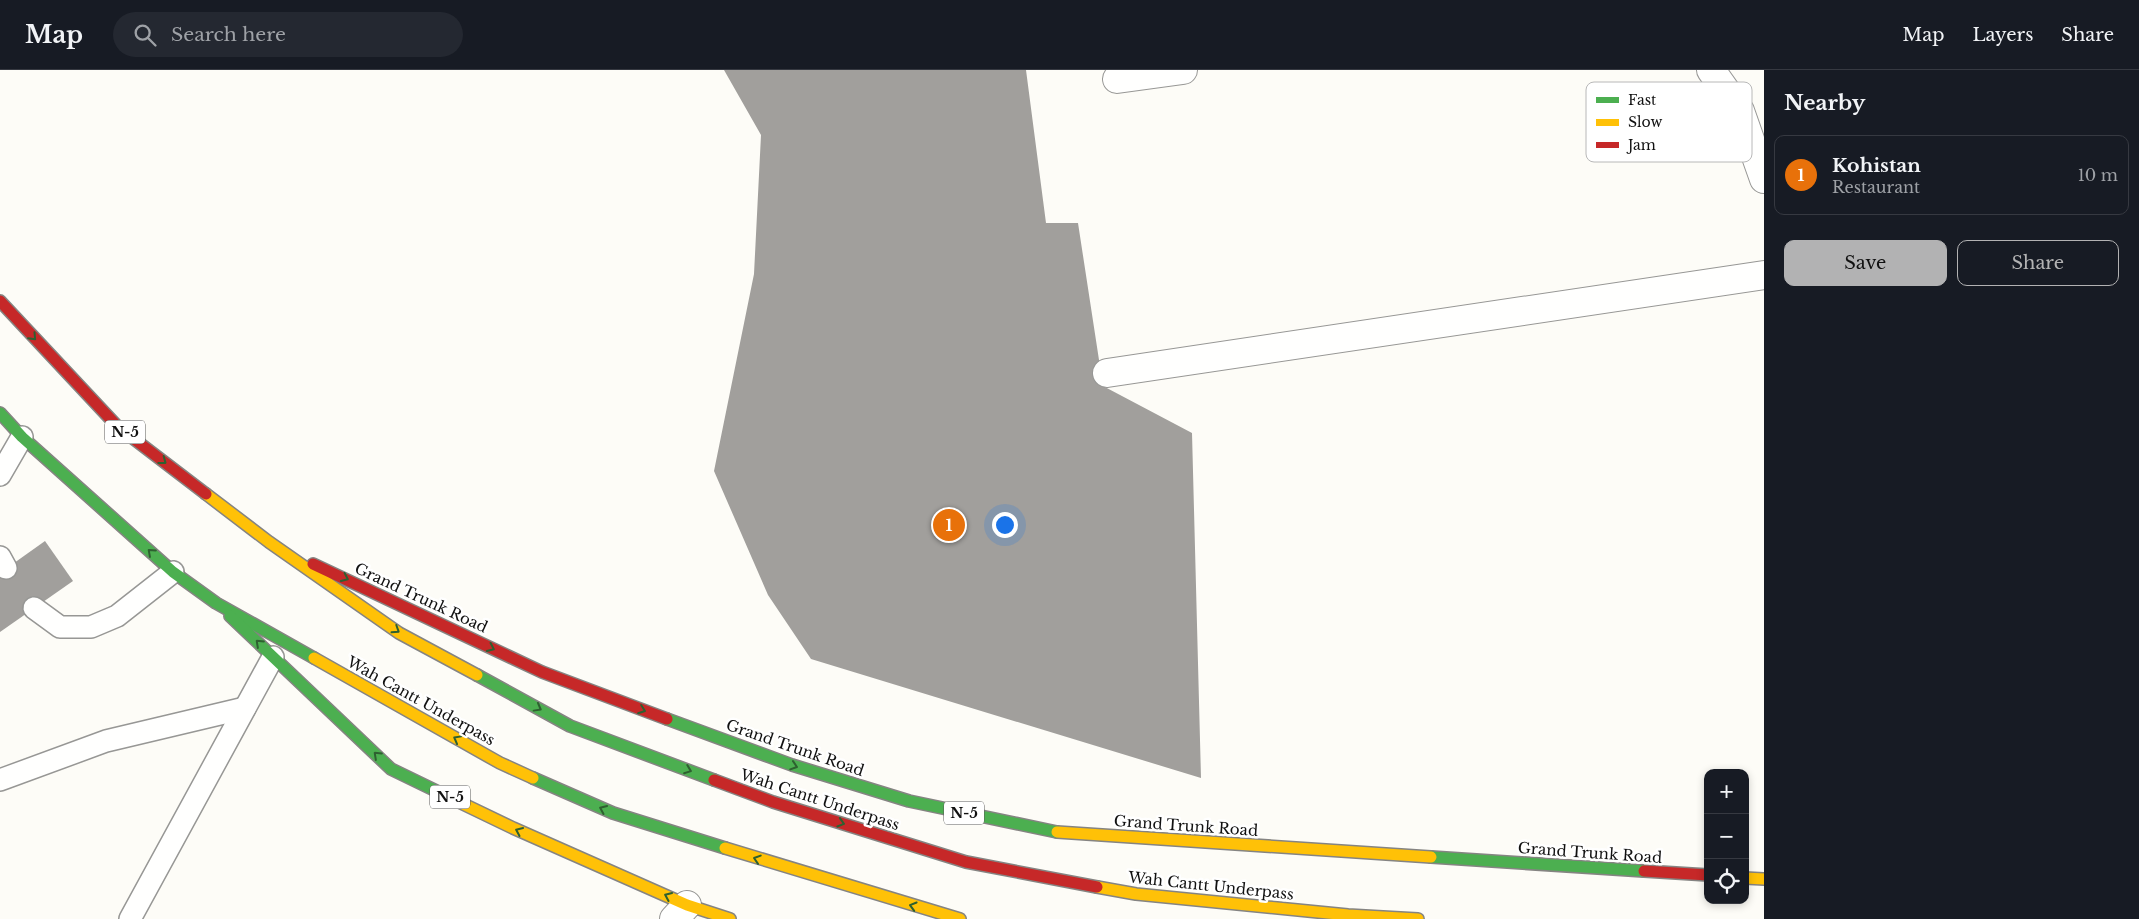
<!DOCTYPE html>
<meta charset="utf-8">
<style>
:root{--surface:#171b24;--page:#242831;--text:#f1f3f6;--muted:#9ea1a6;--line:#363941;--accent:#b2b2b3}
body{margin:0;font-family:"Libre Baskerville",serif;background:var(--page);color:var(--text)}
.controls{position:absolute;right:15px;bottom:15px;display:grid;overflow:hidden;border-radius:10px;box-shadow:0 2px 8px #0003}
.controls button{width:45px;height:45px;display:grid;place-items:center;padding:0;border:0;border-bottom:1px solid var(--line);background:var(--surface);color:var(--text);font:25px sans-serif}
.you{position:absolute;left:1004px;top:454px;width:18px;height:18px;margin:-12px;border:4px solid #fff;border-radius:50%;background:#1a73e8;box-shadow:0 0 0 8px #1a73e833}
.badge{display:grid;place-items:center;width:32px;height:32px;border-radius:50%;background:var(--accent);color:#fff;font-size:16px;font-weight:700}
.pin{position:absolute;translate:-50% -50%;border:2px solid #fff;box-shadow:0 1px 5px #0006}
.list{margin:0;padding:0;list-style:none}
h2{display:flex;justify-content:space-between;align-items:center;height:65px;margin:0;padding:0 20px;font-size:21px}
h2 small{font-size:16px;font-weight:400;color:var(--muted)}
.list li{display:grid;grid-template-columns:32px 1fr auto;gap:15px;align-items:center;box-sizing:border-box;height:80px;margin:0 10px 10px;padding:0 10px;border:1px solid var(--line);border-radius:10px}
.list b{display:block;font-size:19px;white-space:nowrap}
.list p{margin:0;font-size:16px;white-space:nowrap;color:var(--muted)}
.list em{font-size:16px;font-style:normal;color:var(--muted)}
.actions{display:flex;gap:10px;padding:15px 20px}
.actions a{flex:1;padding:11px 0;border:1px solid var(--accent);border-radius:10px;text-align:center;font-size:18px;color:var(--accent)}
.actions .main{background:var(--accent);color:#111}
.icon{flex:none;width:28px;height:28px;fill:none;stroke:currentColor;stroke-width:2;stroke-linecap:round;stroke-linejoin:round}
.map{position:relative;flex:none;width:1764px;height:849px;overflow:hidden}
header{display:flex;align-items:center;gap:30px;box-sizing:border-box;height:70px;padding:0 25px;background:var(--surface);border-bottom:1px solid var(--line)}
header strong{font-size:24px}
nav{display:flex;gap:28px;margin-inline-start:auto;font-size:18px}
.search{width:350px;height:45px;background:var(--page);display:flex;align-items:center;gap:12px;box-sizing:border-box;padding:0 18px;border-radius:28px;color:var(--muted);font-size:19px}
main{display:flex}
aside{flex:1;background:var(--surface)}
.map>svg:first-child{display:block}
.building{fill:#a19f9c}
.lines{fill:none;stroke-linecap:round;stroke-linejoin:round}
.lane-casing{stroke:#979795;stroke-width:24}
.street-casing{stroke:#979795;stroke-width:30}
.fast-casing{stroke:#858482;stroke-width:14}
.slow-casing{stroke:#858482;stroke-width:14}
.jam-casing{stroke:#858482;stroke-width:14}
.lane{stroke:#fffffe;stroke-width:21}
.street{stroke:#fffffe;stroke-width:28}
.fast{stroke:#4caf50;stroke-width:11}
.slow{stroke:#ffc107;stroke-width:11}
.jam{stroke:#c62828;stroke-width:11}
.oneway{stroke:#2e6030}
.labels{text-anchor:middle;stroke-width:5;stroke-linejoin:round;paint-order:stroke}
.shield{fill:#fff;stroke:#585858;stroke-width:1}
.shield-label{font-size:14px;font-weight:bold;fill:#111}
.street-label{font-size:15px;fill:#111;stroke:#fff}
.key{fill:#fff;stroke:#b8b8b8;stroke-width:1}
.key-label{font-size:14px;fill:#111}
</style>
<header>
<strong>Map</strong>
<div class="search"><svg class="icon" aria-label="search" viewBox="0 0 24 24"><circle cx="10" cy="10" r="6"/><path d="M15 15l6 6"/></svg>Search here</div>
<nav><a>Map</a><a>Layers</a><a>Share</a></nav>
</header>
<main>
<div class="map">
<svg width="1764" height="849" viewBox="0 0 1764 849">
<rect width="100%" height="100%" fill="#fdfcf7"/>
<g class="building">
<polygon points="724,0 1026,0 1046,153 1078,153 1103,316 1192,363 1201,708 811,589 768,525 714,401 754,204 761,65"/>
<polygon points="45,471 73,511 0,562 0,503"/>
</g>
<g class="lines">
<defs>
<g id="lane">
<polyline points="0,405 22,367"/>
<polyline points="0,487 6,498"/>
<polyline points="34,538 60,557 91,557 117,546 173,502"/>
<polyline points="0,710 106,671 245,638"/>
<polyline points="130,849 273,587"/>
</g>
<g id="street">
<polyline points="1711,0 1740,41 1764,109"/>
<polyline points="1117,9 1183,0"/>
<polyline points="1107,303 1764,205"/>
<polyline points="674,849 687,835"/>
</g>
<g id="fast">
<polyline points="0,343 22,367 173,502 216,533 314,588"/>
<polyline points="230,546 391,699 459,732"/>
<polyline points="477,605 570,656 714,710"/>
<polyline points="667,649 792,695 909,731 1057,762"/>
<polyline points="533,708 613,743 725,778"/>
<polyline points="1431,787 1644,801"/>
</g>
<g id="slow">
<polyline points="206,424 269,472 399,563 477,605"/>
<polyline points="314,588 500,693 533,708"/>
<polyline points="459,732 513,758 687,835 730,849"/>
<polyline points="1057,762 1431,787"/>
<polyline points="725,778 960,849"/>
<polyline points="1745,808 1764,809"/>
<polyline points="1097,817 1136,824 1348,845 1418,849"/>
</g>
<g id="jam">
<polyline points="0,231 117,356 206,424"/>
<polyline points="313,494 542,602 667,649"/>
<polyline points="714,710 773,732 966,792 1097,817"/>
<polyline points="1644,801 1708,805"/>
</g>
</defs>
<use href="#lane" class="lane-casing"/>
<use href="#street" class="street-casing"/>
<use href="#fast" class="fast-casing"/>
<use href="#slow" class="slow-casing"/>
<use href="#jam" class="jam-casing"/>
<use href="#lane" class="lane"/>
<use href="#street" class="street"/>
<use href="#fast" class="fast"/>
<use href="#slow" class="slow"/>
<use href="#jam" class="jam"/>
</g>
<defs><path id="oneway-chevron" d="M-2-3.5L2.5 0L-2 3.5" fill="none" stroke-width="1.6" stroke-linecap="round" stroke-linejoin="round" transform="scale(1.25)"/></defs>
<g class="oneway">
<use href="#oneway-chevron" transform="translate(33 267) rotate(47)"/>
<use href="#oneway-chevron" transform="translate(163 391) rotate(37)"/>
<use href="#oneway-chevron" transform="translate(151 482) rotate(-138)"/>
<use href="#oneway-chevron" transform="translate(345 508) rotate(25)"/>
<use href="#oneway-chevron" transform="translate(396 560) rotate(33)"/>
<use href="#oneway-chevron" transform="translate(259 573) rotate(-137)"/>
<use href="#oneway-chevron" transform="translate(491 578) rotate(25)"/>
<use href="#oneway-chevron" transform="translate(538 638) rotate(29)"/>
<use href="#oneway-chevron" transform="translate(642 640) rotate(20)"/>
<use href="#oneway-chevron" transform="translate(457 669) rotate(-151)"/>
<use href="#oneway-chevron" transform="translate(377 685) rotate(-137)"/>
<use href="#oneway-chevron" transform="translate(794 696) rotate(18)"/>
<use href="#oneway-chevron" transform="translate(688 700) rotate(21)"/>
<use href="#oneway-chevron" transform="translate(603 739) rotate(-156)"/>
<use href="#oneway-chevron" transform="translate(841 753) rotate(17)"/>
<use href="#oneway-chevron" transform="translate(519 761) rotate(-156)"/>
<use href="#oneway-chevron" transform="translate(757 789) rotate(-162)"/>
<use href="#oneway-chevron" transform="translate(668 826) rotate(-156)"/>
<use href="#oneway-chevron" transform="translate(913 836) rotate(-164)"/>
</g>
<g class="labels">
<g class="shield">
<rect x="105" y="350.5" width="40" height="23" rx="4"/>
<rect x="430" y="715.5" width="40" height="23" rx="4"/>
<rect x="944" y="731.5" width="40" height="23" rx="4"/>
</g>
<g class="shield-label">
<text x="125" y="367">N-5</text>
<text x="450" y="732">N-5</text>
<text x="964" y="748">N-5</text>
</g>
<g class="street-label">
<text transform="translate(421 528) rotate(25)" y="5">Grand Trunk Road</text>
<text transform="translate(421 631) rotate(29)" y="5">Wah Cantt Underpass</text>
<text transform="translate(795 678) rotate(19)" y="5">Grand Trunk Road</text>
<text transform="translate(820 730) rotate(18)" y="5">Wah Cantt Underpass</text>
<text transform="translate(1186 756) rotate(4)" y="5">Grand Trunk Road</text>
<text transform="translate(1590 783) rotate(4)" y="5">Grand Trunk Road</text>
<text transform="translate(1211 816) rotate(6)" y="5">Wah Cantt Underpass</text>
</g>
</g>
<rect x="1586" y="12" width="166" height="80" rx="8" class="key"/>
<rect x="1596" y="27" width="23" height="6" fill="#4caf50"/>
<rect x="1596" y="49" width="23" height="7" fill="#ffc107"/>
<rect x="1596" y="72" width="23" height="6" fill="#c62828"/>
<g class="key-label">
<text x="1628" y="35">Fast</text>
<text x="1628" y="57">Slow</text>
<text x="1628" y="80">Jam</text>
</g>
</svg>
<div class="controls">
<button>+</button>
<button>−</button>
<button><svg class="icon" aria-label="locate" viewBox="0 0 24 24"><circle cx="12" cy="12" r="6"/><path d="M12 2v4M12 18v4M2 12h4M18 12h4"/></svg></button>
</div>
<div class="you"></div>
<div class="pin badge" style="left:949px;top:455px;background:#e8710a">1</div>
</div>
<aside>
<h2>Nearby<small></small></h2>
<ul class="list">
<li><span class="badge" style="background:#e8710a">1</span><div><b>Kohistan</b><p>Restaurant</p></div><em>10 m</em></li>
</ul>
<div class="actions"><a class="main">Save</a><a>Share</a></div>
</aside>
</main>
